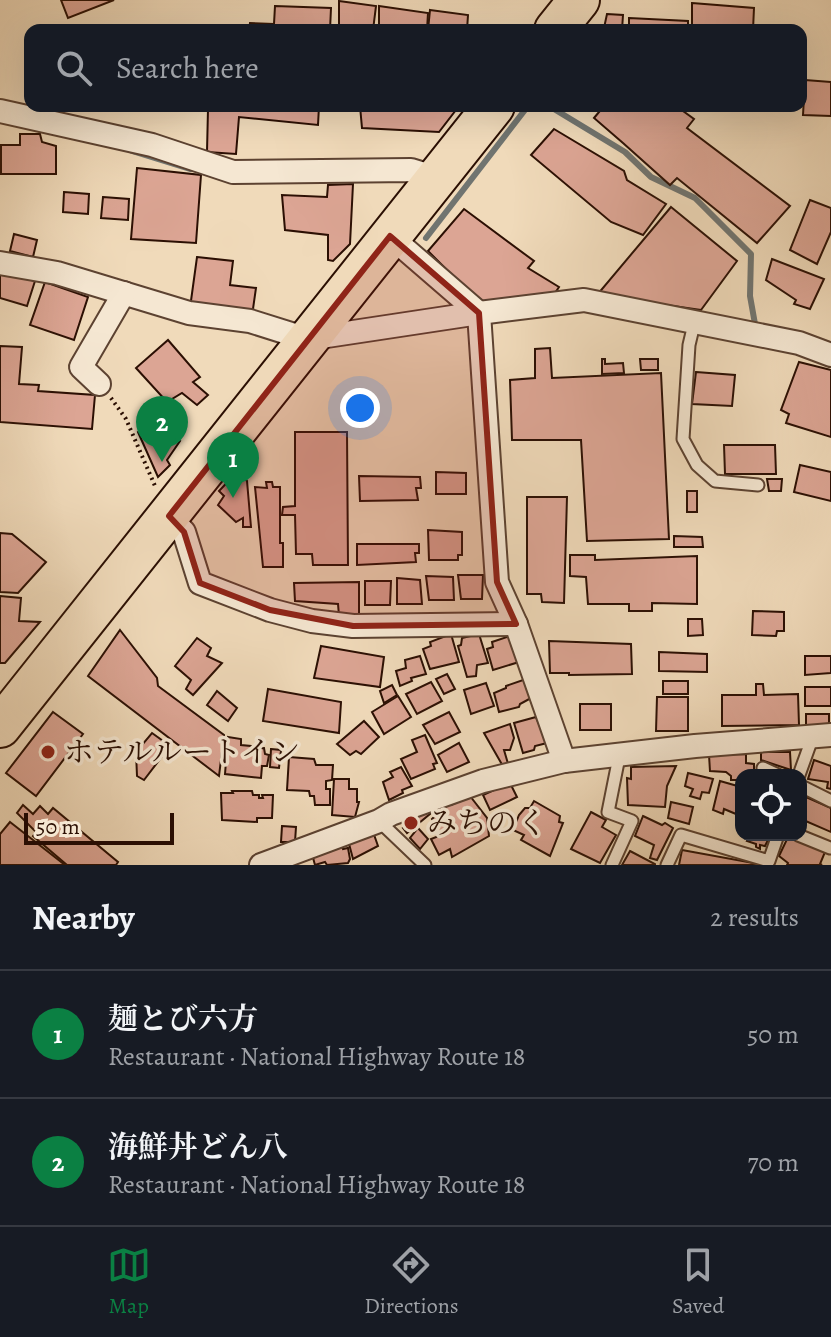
<!DOCTYPE html>
<meta charset="utf-8">
<style>
:root{--surface:#171b24;--page:#20242c;--text:#f1f3f6;--muted:#9ea1a6;--line:#363941;--accent:#0b8043}
body{margin:0;font-family:Alegreya,"Noto Serif JP",serif;background:var(--page);color:var(--text)}
.controls{position:absolute;right:24px;bottom:24px;display:grid;overflow:hidden;border-radius:16px;box-shadow:0 8px 32px #0002}
.controls button{width:72px;height:72px;display:grid;place-items:center;padding:0;border:0;border-bottom:2px solid var(--line);background:var(--surface);color:var(--text);font:40px sans-serif}
.scale{position:absolute;left:24px;bottom:20px;width:150px;box-sizing:border-box;padding-left:8px;border:4px solid #2b0f03;border-top:0;font-size:22px;line-height:28px;white-space:nowrap;color:#2b0f03;-webkit-text-stroke:6px #f5e7d2;paint-order:stroke}
.you{position:absolute;left:360px;top:408px;width:28px;height:28px;margin:-20px;border:6px solid #fff;border-radius:50%;background:#1a73e8;box-shadow:0 0 0 12px #1a73e833}
.badge{display:grid;place-items:center;width:52px;height:52px;border-radius:50%;background:var(--accent);color:#fff;font-size:26px;font-weight:700}
.pin{position:absolute;translate:-50% -66px;filter:drop-shadow(0 2px 4px #0008)}
.pin::after{content:'';position:absolute;top:42px;width:28px;height:24px;background:inherit;clip-path:polygon(0 0,100% 0,50% 100%)}
.list{margin:0;padding:0;list-style:none}
h2{display:flex;justify-content:space-between;align-items:center;height:104px;margin:0;padding:0 32px;font-size:34px}
h2 small{font-size:26px;font-weight:400;color:var(--muted)}
.list li{display:grid;grid-template-columns:52px 1fr auto;gap:24px;align-items:center;box-sizing:border-box;height:128px;padding:0 32px;border-top:2px solid var(--line)}
.list b{display:block;font-size:30px;white-space:nowrap}
.list p{margin:0;font-size:26px;white-space:nowrap;color:var(--muted)}
.list em{font-size:26px;font-style:normal;color:var(--muted)}
.icon{flex:none;width:44px;height:44px;fill:none;stroke:currentColor;stroke-width:2;stroke-linecap:round;stroke-linejoin:round}
.map{position:relative;flex:none;width:831px;height:865px;overflow:hidden}
.search{position:absolute;background:var(--surface);box-shadow:0 8px 32px #0002;left:24px;right:24px;top:24px;height:88px;display:flex;align-items:center;gap:20px;box-sizing:border-box;padding:0 28px;border-radius:16px;color:var(--muted);font-size:30px}
.sheet{height:360px;background:var(--surface)}
nav{display:flex;justify-content:space-around;align-items:center;box-sizing:border-box;height:112px;border-top:2px solid var(--line);background:var(--surface);font-size:22px;color:var(--muted)}
nav a{display:grid;justify-items:center;gap:4px}
nav .on{color:var(--accent)}
.map>svg:first-child{display:block}
.lines{fill:none;stroke-linecap:round;stroke-linejoin:round}
.stream{stroke:#707470;stroke-width:6}
.building{fill:#dca594;stroke:#2b0f03;stroke-width:2}
.lane-casing{stroke:#5c4231;stroke-width:15}
.street-casing{stroke:#5c4231;stroke-width:26}
.highway-casing{stroke:#2b0f03;stroke-width:44}
.path{stroke:#2b0f03;stroke-width:4;stroke-dasharray:2 4;stroke-linecap:butt}
.lane{stroke:#f5e7d2;stroke-width:11}
.street{stroke:#f5e7d2;stroke-width:22}
.highway{stroke:#f0daba;stroke-width:40}
.marked{fill:#8f2418;fill-opacity:0.2;stroke:#8f2418;stroke-width:6;stroke-linejoin:round}
.poi-dot{fill:#8f2418;stroke:#f5e7d2;stroke-width:3}
.labels{text-anchor:middle;stroke-width:7;stroke-linejoin:round;paint-order:stroke}
.poi-label{font-size:30px;fill:#2b0f03;stroke:#f5e7d2;text-anchor:start}
</style>
<div class="map">
<svg width="831" height="865" viewBox="0 0 831 865">
<rect width="100%" height="100%" fill="#f0daba"/>
<filter id="stains"><feTurbulence type="fractalNoise" baseFrequency=".0025" numOctaves="4"/><feColorMatrix values="0 0 0 0 .2 0 0 0 0 .09 0 0 0 0 .02 0 0 0 .5 -.17"/></filter>
<radialGradient id="worn" r=".72"><stop offset=".6" stop-color="#630" stop-opacity="0"/><stop offset="1" stop-color="#630" stop-opacity=".3"/></radialGradient>
<g class="lines">
<g class="stream">
<polyline points="549,106 625,152 651,177 695,198 751,254 750,296 755,324 760,327"/>
<polyline points="132,151 190,169"/>
<polyline points="426,238 528,106"/>
</g>
</g>
<g class="building">
<polygon points="61,0 114,0 68,18"/>
<polygon points="339,1 376,6 373,30 339,30"/>
<polygon points="692,3 754,8 753,30 692,30"/>
<polygon points="275,6 331,8 330,30 249,30 250,23 274,24"/>
<polygon points="379,6 428,13 427,30 379,30"/>
<polygon points="430,10 468,15 467,30 428,30"/>
<polygon points="607,14 623,15 622,30 596,30 604,28"/>
<polygon points="629,18 688,21 688,30 629,30"/>
<polygon points="805,80 831,82 831,116 803,115"/>
<polygon points="164,106 319,106 318,125 239,117 236,154 207,152 208,109"/>
<polygon points="360,106 459,106 439,132 362,128"/>
<polygon points="604,106 657,106 660,109 662,106 676,106 694,119 687,128 790,206 757,243 677,178 670,185 623,143 594,118"/>
<polygon points="554,129 624,171 627,180 666,204 643,235 611,222 531,155"/>
<polygon points="20,134 40,134 42,142 56,146 56,174 1,174 1,145 20,145"/>
<polygon points="137,168 201,175 196,243 131,239"/>
<polygon points="353,184 350,244 333,261 328,260 328,235 285,230 282,195 327,197 328,185"/>
<polygon points="64,192 89,194 88,214 63,212"/>
<polygon points="103,197 129,199 128,220 101,218"/>
<polygon points="810,200 831,208 831,232 817,264 790,250"/>
<polygon points="671,207 737,261 701,310 597,295"/>
<polygon points="464,209 534,261 528,268 559,287 551,299 481,304 428,251"/>
<polygon points="14,234 37,240 33,257 10,251"/>
<polygon points="197,257 233,261 230,285 256,288 252,316 190,308"/>
<polygon points="772,259 824,279 810,309 794,304 796,300 766,280"/>
<polygon points="0,271 35,281 27,306 0,298"/>
<polygon points="45,282 88,297 74,340 30,325"/>
<polygon points="168,340 200,377 193,382 208,395 197,405 182,393 167,402 136,368"/>
<polygon points="0,346 22,347 19,384 39,385 38,391 95,395 92,429 0,422"/>
<polygon points="550,348 552,378 661,373 669,539 587,541 581,440 512,440 510,380 535,378 535,349"/>
<polygon points="602,359 605,359 605,364 623,363 624,373 602,374"/>
<polygon points="640,359 658,359 658,370 641,370"/>
<polygon points="799,362 831,370 831,437 786,423 789,414 781,410"/>
<polygon points="696,372 735,375 732,406 692,404"/>
<polygon points="153,421 180,441 167,460 170,465 158,477 138,432"/>
<polygon points="295,432 347,432 348,565 313,565 312,554 296,554 295,515 282,515 283,507 295,506"/>
<polygon points="724,445 775,445 776,474 725,474"/>
<polygon points="800,465 831,472 831,501 794,492"/>
<polygon points="238,471 247,481 251,527 243,527 243,518 236,522 218,505 224,496 219,491"/>
<polygon points="436,472 466,473 466,494 436,494"/>
<polygon points="359,476 420,477 421,488 416,488 418,500 360,501"/>
<polygon points="767,479 782,479 781,491 769,491"/>
<polygon points="266,482 272,482 273,487 280,487 280,543 283,543 283,567 263,567 255,487 267,488"/>
<rect x="687" y="491" width="10" height="21"/>
<polygon points="527,497 567,497 564,603 542,602 541,594 527,594"/>
<polygon points="428,530 462,532 462,555 458,555 458,560 429,560"/>
<polygon points="0,533 12,534 46,562 18,593 0,592"/>
<polygon points="674,536 702,537 703,547 674,547"/>
<polygon points="357,544 419,544 419,553 415,553 416,562 357,565"/>
<polygon points="570,555 595,555 595,560 697,556 697,604 652,603 652,611 629,611 629,604 588,604 586,577 570,576"/>
<polygon points="458,575 483,575 482,599 461,599"/>
<polygon points="426,576 453,577 454,600 429,600"/>
<polygon points="397,578 420,580 422,604 397,604"/>
<polygon points="365,581 391,581 390,605 365,605"/>
<polygon points="359,582 359,616 339,616 338,604 295,601 294,583"/>
<polygon points="0,596 21,598 19,621 40,622 5,663 0,663"/>
<polygon points="753,611 784,612 784,631 777,631 776,636 752,635"/>
<polygon points="688,619 702,619 703,635 688,636"/>
<polygon points="120,630 157,678 158,686 224,735 219,776 88,676"/>
<polygon points="451,634 459,662 430,669 423,649 431,646 430,642"/>
<polygon points="479,634 488,663 477,665 476,676 467,677 458,646 461,645 462,638"/>
<polygon points="510,636 519,662 493,670 487,649 493,647 492,642"/>
<polygon points="197,638 211,648 207,656 222,663 193,695 186,689 191,680 175,666"/>
<polygon points="549,641 631,644 632,674 569,675 569,673 550,673"/>
<polygon points="321,646 384,657 380,687 314,678"/>
<polygon points="659,652 707,654 707,672 659,671"/>
<polygon points="420,656 426,674 411,678 412,681 400,686 396,671 406,668 405,660"/>
<polygon points="805,656 831,656 831,673 805,675"/>
<polygon points="447,674 455,689 444,694 436,679"/>
<polygon points="526,679 533,697 520,704 519,707 499,712 494,693 506,688 506,686"/>
<rect x="663" y="681" width="25" height="13"/>
<polygon points="431,682 442,701 417,714 406,694"/>
<polygon points="486,683 494,706 471,714 464,690"/>
<polygon points="756,684 763,684 764,695 798,694 799,725 722,726 722,695 756,695"/>
<polygon points="392,685 397,695 384,703 380,691"/>
<rect x="805" y="687" width="26" height="19"/>
<polygon points="268,689 341,702 339,733 263,721"/>
<polygon points="217,691 237,708 228,721 207,705"/>
<polygon points="398,696 411,717 384,734 372,712"/>
<polygon points="657,697 688,697 688,731 656,731"/>
<rect x="580" y="704" width="31" height="26"/>
<polygon points="53,712 83,734 36,796 6,773"/>
<polygon points="449,712 460,732 435,744 423,725"/>
<rect x="806" y="714" width="23" height="13"/>
<polygon points="536,717 547,743 535,746 534,750 523,753 514,723"/>
<polygon points="364,721 379,737 361,754 356,751 350,755 337,744"/>
<polygon points="510,724 514,738 510,750 504,750 509,767 504,768 484,733"/>
<polygon points="152,733 170,746 144,780 137,776 136,752"/>
<polygon points="425,735 437,763 433,764 435,769 411,779 401,759 417,752 412,740"/>
<polygon points="228,737 241,739 241,745 251,746 252,749 264,748 265,754 269,755 267,766 262,766 261,778 225,774"/>
<polygon points="459,743 469,762 447,772 438,755"/>
<polygon points="271,749 281,750 279,768 270,767"/>
<polygon points="761,752 790,752 791,770 761,760"/>
<polygon points="746,754 746,763 754,764 754,775 741,775 741,780 731,780 731,776 726,772 710,771 709,755"/>
<polygon points="289,757 314,759 316,765 333,765 332,780 326,781 326,789 330,789 330,805 315,805 314,796 310,796 309,791 287,790"/>
<polygon points="814,760 831,766 831,789 827,788 828,782 808,779"/>
<polygon points="676,766 667,786 665,807 628,805 627,778 631,779 631,767"/>
<polygon points="401,767 412,786 402,790 403,793 389,800 383,782 393,777 390,772"/>
<polygon points="688,773 713,779 709,793 702,792 700,799 690,796 693,789 685,786"/>
<polygon points="334,779 349,779 349,789 357,789 357,802 359,802 355,817 332,815"/>
<polygon points="720,781 741,787 736,814 724,809 723,814 713,810"/>
<polygon points="510,783 517,797 490,810 483,795"/>
<polygon points="232,791 252,791 253,795 259,795 259,798 263,798 262,795 273,795 272,818 257,818 257,822 222,820 221,793 233,793"/>
<polygon points="470,796 487,818 489,836 452,857 450,849 439,855 431,839 439,836 432,819 448,803 451,805"/>
<polygon points="806,797 831,808 831,832 801,819 801,809"/>
<polygon points="534,801 560,816 559,822 563,823 550,856 521,840 524,835 513,830 519,815 525,808 530,808"/>
<polygon points="671,802 693,807 689,824 668,818"/>
<polygon points="23,805 33,814 40,806 48,814 53,808 118,862 116,865 67,865 33,836 36,832 17,813"/>
<polygon points="436,809 407,833 403,828 406,826 401,819"/>
<polygon points="591,812 606,820 602,827 616,835 600,863 571,849"/>
<polygon points="643,816 662,825 665,823 673,828 657,860 650,858 654,845 635,836"/>
<polygon points="10,822 65,865 0,865 0,834"/>
<polygon points="282,826 296,827 295,842 281,842"/>
<polygon points="418,828 428,839 420,849 410,838"/>
<polygon points="372,829 378,846 353,859 348,840"/>
<polygon points="751,835 768,835 769,838 765,846 760,845 760,849 756,847 756,844 747,841"/>
<polygon points="789,835 825,852 820,864 822,865 787,865 788,863 779,856"/>
<polygon points="340,843 343,849 348,848 350,859 348,863 327,865 325,862 315,865 312,854"/>
<polygon points="682,850 759,864 759,865 679,865"/>
<polygon points="630,851 655,864 655,865 622,865"/>
</g>
<g class="lines">
<defs>
<g id="lane">
<polyline points="694,324 689,345 683,439 697,465 715,481 758,485"/>
<polyline points="763,768 778,775"/>
<polyline points="799,775 813,736"/>
<polyline points="801,786 831,801"/>
<polyline points="379,821 425,865"/>
<polyline points="798,835 830,848"/>
<polyline points="612,865 632,821 608,812 619,757"/>
<polyline points="667,865 681,835 769,861 778,835"/>
</g>
<g id="street">
<polyline points="0,111 152,145 233,172 411,170 437,178"/>
<polyline points="0,263 57,273 189,313 250,321 307,339 479,313 390,236"/>
<polyline points="99,384 81,367 124,293"/>
<polyline points="169,516 184,532 200,583 270,610 312,621 353,626 516,624"/>
<polyline points="564,761 516,624 497,582 479,313 584,300 799,343 831,355"/>
<polyline points="261,865 379,821 391,814 483,781 564,761 695,746 831,735"/>
</g>
<g id="highway">
<polyline points="555,30 579,0"/>
<polyline points="0,727 494,106"/>
</g>
</defs>
<use href="#lane" class="lane-casing"/>
<use href="#street" class="street-casing"/>
<use href="#highway" class="highway-casing"/>
<polyline class="path" points="111,398 126,419 155,486"/>
<use href="#lane" class="lane"/>
<use href="#street" class="street"/>
<use href="#highway" class="highway"/>
</g>
<path class="marked" d="M390,236L479,313L497,582L516,624L353,626L270,610L200,583L184,532L169,516Z"/>
<g class="poi-dot">
<circle cx="48" cy="752" r="8"/>
<circle cx="411" cy="823" r="8"/>
</g>
<g class="labels">
<g class="poi-label">
<text x="64" y="762">ホテルルートイン</text>
<text x="427" y="833">みちのく</text>
</g>
</g>
<rect width="100%" height="100%" filter="url(#stains)"/>
<rect width="100%" height="100%" fill="url(#worn)"/>
</svg>
<div class="controls">
<button><svg class="icon" aria-label="locate" viewBox="0 0 24 24"><circle cx="12" cy="12" r="6"/><path d="M12 2v4M12 18v4M2 12h4M18 12h4"/></svg></button>
</div>
<div class="scale">50 m</div>
<div class="you"></div>
<div class="pin badge" style="left:233px;top:498px">1</div>
<div class="pin badge" style="left:162px;top:462px">2</div>
<div class="search"><svg class="icon" aria-label="search" viewBox="0 0 24 24"><circle cx="10" cy="10" r="6"/><path d="M15 15l6 6"/></svg>Search here</div>
</div>
<section class="sheet">
<h2>Nearby<small>2 results</small></h2>
<ul class="list">
<li><span class="badge">1</span><div><b>麺とび六方</b><p>Restaurant · National Highway Route 18</p></div><em>50 m</em></li>
<li><span class="badge">2</span><div><b>海鮮丼どん八</b><p>Restaurant · National Highway Route 18</p></div><em>70 m</em></li>
</ul>
</section>
<nav>
<a class="on"><svg class="icon" aria-label="map" viewBox="0 0 24 24"><path d="M3 6l6-2 6 2 6-2v14l-6 2-6-2-6 2zM9 4v14M15 6v14"/></svg>Map</a>
<a><svg class="icon" aria-label="directions" viewBox="0 0 24 24"><path d="M12 3l9 9-9 9-9-9zM9 14v-3h6M13 9l2 2-2 2"/></svg>Directions</a>
<a><svg class="icon" aria-label="saved" viewBox="0 0 24 24"><path d="M7 4h10v16l-5-4-5 4z"/></svg>Saved</a>
</nav>
